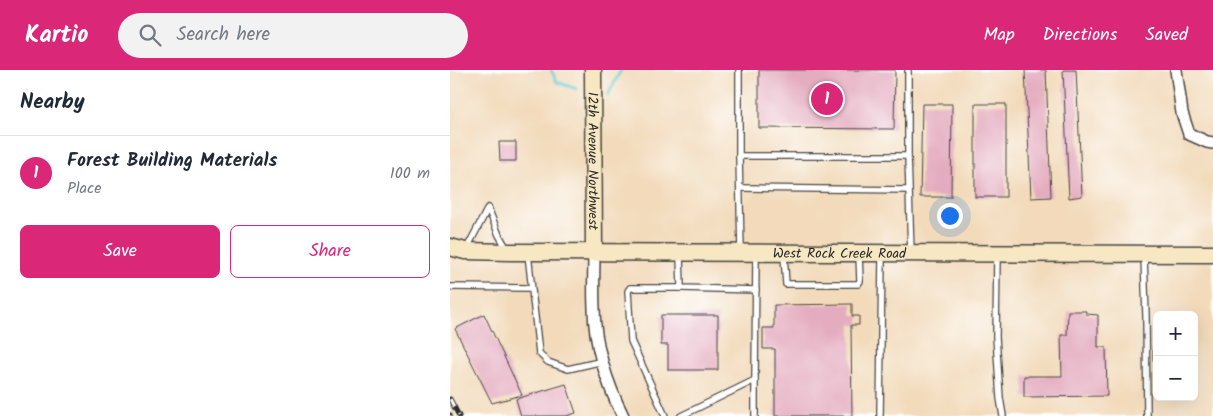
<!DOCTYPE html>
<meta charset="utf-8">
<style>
:root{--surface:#fff;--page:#f2f2f3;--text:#1f2937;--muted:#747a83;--line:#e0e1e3;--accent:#db2777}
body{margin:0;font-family:Kalam,sans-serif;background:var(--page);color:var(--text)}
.controls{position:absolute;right:15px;bottom:15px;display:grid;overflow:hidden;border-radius:8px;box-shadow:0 5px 20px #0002}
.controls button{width:45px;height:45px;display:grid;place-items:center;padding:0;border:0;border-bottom:1px solid var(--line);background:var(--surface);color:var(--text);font:25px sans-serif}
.you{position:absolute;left:499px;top:145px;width:18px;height:18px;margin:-12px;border:4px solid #fff;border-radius:50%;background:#1a73e8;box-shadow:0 0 0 8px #1a73e833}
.badge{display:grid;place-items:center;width:32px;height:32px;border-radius:50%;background:var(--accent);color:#fff;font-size:16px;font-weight:700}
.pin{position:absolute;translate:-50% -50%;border:2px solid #fff;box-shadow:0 1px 5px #0006}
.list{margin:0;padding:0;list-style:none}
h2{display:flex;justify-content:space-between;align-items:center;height:65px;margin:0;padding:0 20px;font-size:21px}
h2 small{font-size:16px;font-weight:400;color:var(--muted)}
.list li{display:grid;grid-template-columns:32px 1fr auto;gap:15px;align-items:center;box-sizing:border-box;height:75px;padding:0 20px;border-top:1px solid var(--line)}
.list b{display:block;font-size:19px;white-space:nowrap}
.list p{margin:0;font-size:16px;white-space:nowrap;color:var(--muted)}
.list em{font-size:16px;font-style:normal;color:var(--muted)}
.actions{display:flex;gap:10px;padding:15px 20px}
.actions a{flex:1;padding:11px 0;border:1px solid var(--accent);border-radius:8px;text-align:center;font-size:18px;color:var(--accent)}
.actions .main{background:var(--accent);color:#fff}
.icon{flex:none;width:28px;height:28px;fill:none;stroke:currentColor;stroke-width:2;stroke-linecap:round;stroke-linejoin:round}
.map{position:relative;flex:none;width:763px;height:346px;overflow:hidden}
header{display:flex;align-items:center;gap:30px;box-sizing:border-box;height:70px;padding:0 25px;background:var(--accent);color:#fff}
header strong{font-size:24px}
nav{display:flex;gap:28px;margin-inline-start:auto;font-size:18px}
.search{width:350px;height:45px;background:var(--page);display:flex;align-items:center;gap:12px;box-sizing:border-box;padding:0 18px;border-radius:28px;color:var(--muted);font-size:19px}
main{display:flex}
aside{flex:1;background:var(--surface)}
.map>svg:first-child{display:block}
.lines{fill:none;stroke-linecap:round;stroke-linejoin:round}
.stream{stroke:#5bc8ce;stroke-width:3}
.building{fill:#e4acbf}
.lane-casing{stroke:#494540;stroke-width:8}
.street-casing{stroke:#494540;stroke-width:14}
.secondary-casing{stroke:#494540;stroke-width:19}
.lane{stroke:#fff;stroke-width:5.5}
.street{stroke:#fff;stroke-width:11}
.secondary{stroke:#f7e8c3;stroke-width:16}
.rail-casing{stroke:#2b2b2b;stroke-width:5}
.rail{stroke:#fff;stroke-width:3;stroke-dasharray:9;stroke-linecap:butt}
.labels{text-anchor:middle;stroke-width:5;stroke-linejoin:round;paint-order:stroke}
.street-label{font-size:14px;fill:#2b2b2b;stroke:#fff}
</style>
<header>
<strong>Kartio</strong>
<div class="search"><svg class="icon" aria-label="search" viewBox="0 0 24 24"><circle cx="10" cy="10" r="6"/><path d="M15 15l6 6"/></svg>Search here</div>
<nav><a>Map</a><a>Directions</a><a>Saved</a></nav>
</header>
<main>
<aside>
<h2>Nearby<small></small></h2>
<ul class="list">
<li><span class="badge">1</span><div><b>Forest Building Materials</b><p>Place</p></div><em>100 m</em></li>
</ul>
<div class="actions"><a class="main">Save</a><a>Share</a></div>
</aside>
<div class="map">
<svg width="763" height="346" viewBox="0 0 763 346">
<rect width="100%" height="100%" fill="#fff"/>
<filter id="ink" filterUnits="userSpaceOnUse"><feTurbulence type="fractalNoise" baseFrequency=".02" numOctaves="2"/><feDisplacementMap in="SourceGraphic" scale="10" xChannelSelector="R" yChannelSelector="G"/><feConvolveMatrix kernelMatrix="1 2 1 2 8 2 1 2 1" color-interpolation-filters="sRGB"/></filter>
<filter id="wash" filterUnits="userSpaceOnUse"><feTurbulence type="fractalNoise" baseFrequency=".0096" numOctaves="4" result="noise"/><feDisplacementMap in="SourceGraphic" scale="20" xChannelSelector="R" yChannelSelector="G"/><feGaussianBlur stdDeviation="1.12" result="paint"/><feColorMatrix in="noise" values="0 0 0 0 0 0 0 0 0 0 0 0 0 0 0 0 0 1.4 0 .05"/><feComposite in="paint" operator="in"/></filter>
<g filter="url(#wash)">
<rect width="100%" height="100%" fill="#f2daba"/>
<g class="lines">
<g class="stream">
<polyline points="101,0 107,12 127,19"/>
<polyline points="158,25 171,0"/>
</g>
</g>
<g id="blocks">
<g class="building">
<polygon points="309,0 445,0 444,59 309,58"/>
<polygon points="575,0 596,0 601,127 581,128"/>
<polygon points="613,0 626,0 632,126 619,128"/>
<polygon points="472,34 502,34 501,127 470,127"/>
<rect x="525" y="34" width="31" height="93"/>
<polygon points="49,72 66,72 66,91 50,91"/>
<polygon points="402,234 402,246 409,246 409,255 401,255 402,346 325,346 325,279 313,279 313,258 324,258 324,235"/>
<polygon points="618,241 636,241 636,244 648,245 648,277 656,277 657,326 574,327 574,306 612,306 611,265 617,265"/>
<polygon points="34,244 72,325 42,333 5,259"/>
<polygon points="211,245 268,245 268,300 218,300 218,275 211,275"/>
<rect x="703" y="277" width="4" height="13"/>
<polygon points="116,314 126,343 116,346 71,346 66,329"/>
</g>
</g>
</g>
<g filter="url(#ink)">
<use href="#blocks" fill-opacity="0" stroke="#494540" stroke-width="1"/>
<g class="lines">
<defs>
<g id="lane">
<polyline points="289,0 289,86"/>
<polyline points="458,0 458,86"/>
<polyline points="290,118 459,120"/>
<polyline points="38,138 49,165 57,179"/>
<polyline points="17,178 38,138"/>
<polyline points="291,181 289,86 458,86 461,183"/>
<polyline points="78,184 89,283 98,292 118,299 153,291"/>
<polyline points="230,185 231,218 306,220"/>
<polyline points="334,185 336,214 408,214 410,211 409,185"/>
<polyline points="547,186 546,267 550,328 553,346"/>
<polyline points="694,186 696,246 697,346"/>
<polyline points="0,217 81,218"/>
<polyline points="215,346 181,271 178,221 180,218 231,218"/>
<polyline points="231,346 305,310 306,184"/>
<polyline points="305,346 305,310"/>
<polyline points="430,346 432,186"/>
</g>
<g id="street">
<polyline points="726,0 732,43 739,64 757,72 763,73"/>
<path d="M144,183C144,201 143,219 144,238C144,274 157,314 173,346"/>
</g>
<g id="secondary">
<path id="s1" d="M143,0L144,183"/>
<path id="s2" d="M0,177L15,181L60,182L763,184"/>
</g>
</defs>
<use href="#lane" class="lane-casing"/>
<use href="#street" class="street-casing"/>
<use href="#secondary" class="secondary-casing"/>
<use href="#lane" class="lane"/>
<use href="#street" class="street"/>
<use href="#secondary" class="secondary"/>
<defs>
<g id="rail">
<polyline points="0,329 9,346"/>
<polyline points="0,345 0,346"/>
</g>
</defs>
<use href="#rail" class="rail-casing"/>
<use href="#rail" class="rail"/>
</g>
</g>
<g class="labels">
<g class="street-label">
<text dy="5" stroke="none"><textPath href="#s1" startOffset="91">12th Avenue Northwest</textPath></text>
<text dy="5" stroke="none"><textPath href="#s2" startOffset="390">West Rock Creek Road</textPath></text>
</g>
</g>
</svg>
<div class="controls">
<button>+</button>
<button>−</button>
</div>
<div class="you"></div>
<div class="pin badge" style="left:377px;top:29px">1</div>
</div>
</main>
